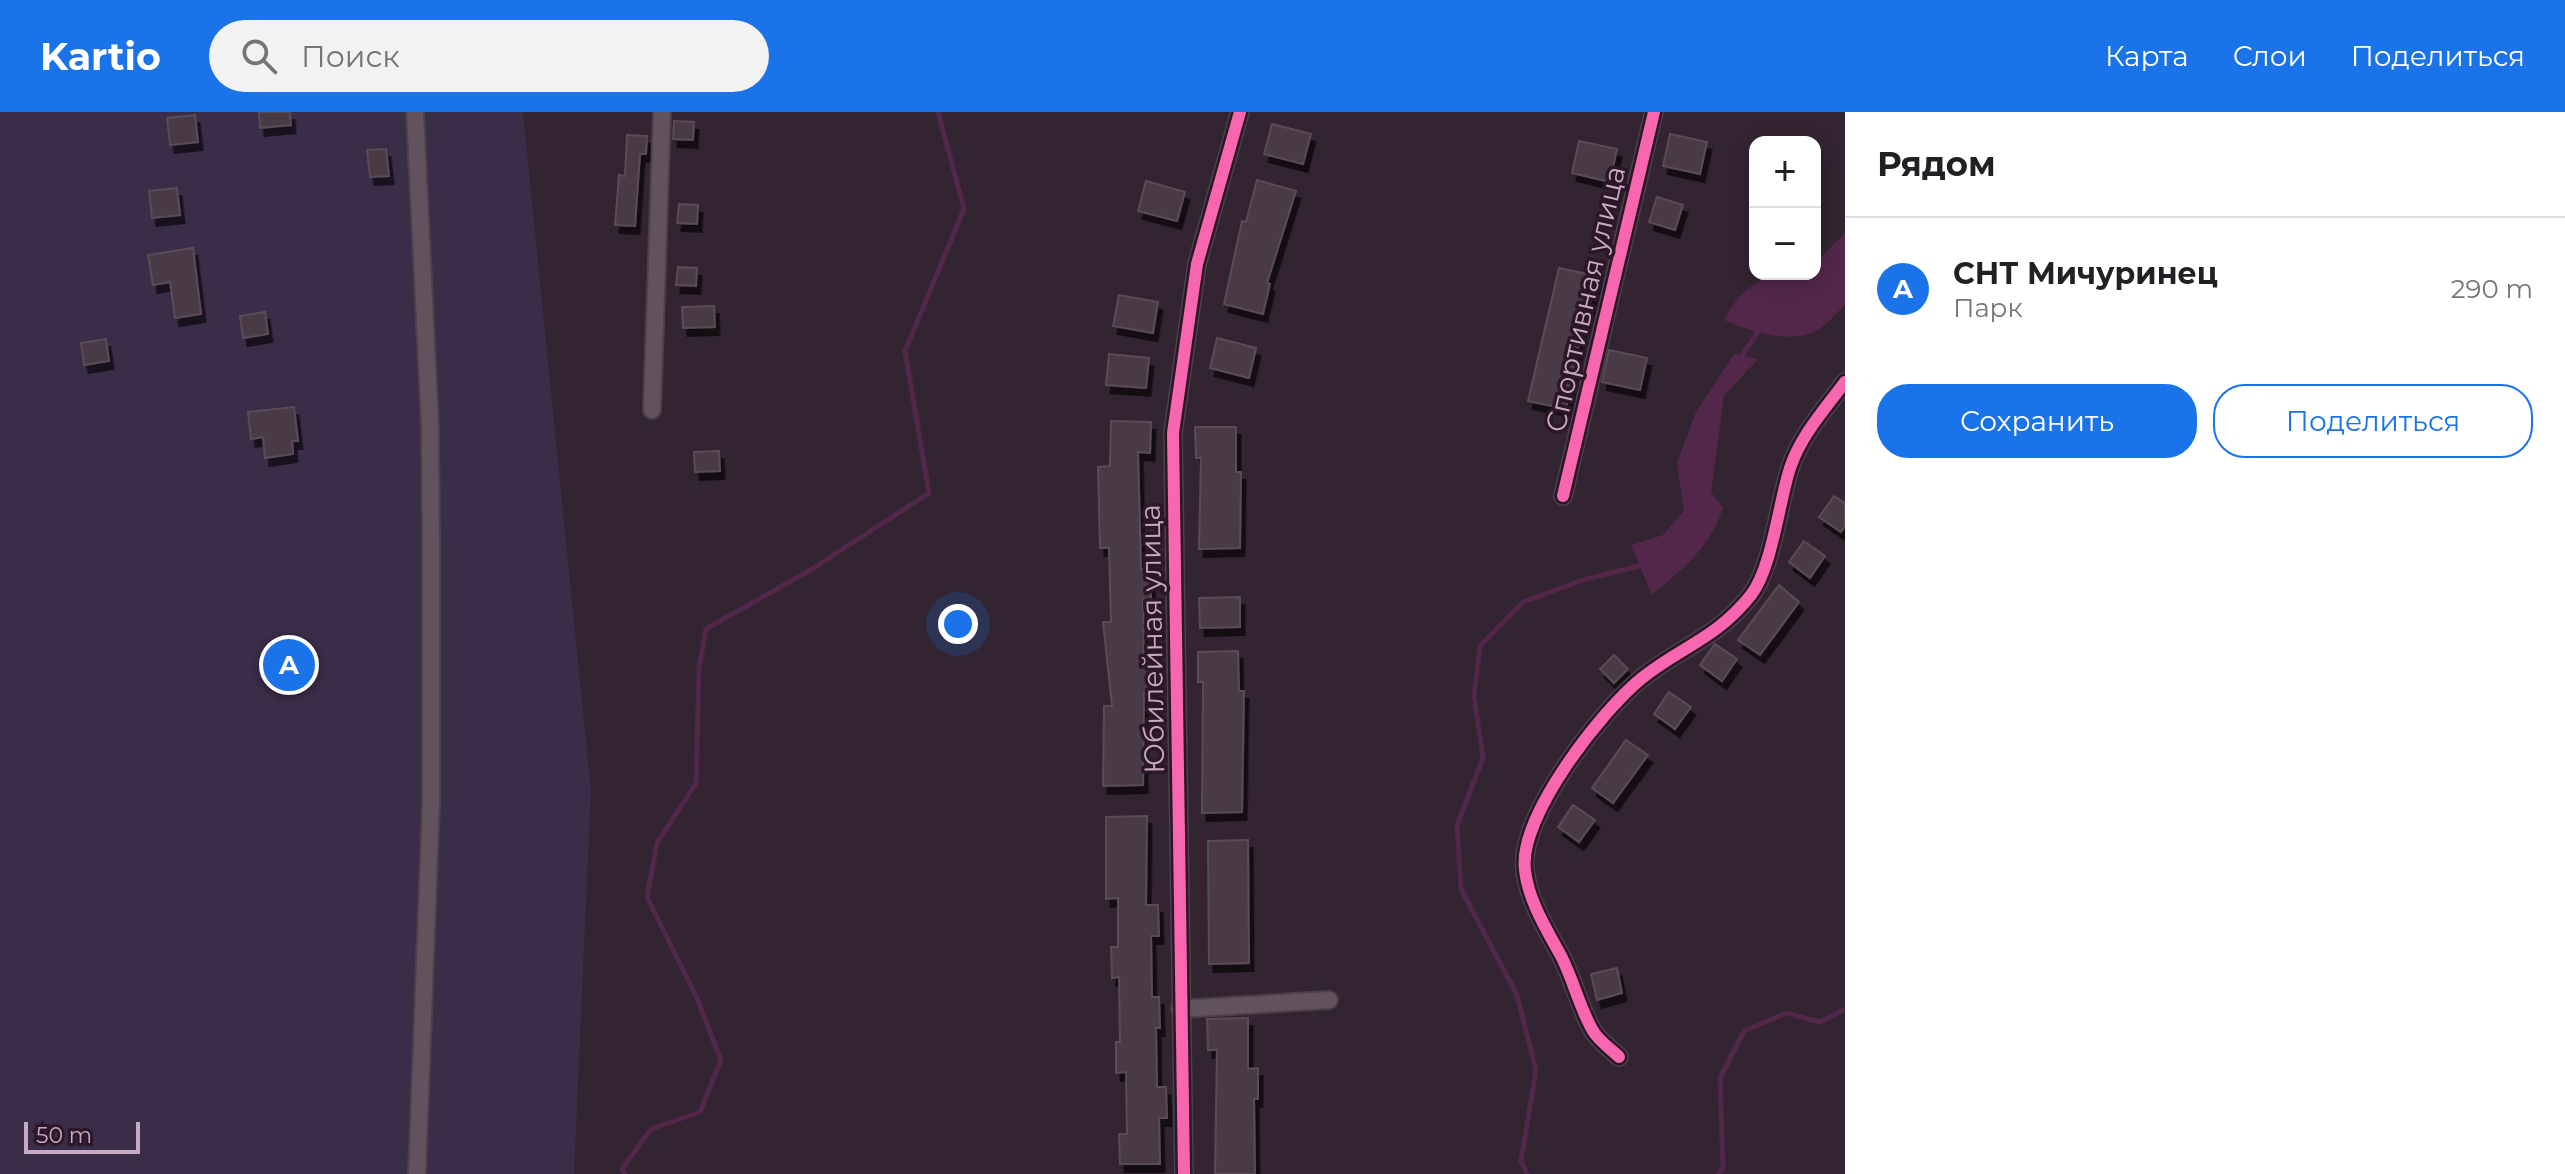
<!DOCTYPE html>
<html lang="ru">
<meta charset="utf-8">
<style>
:root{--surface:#fff;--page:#f2f2f2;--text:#202124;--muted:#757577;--line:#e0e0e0;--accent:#1a73e8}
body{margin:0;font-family:Montserrat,sans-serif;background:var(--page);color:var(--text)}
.controls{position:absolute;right:24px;top:24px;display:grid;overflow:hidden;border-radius:16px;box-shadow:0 4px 20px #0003}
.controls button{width:72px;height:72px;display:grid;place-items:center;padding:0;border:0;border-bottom:2px solid var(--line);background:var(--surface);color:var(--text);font:40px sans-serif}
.scale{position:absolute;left:24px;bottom:20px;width:116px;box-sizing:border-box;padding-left:8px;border:4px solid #c6abc0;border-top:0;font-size:22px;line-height:28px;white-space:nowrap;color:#c6abc0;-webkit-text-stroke:6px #2c1728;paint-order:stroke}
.you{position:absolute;left:958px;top:512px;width:28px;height:28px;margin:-20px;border:6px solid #fff;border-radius:50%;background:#1a73e8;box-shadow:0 0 0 12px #1a73e833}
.badge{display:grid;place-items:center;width:52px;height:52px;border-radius:50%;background:var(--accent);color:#fff;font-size:26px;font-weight:700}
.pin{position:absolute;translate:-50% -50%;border:4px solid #fff;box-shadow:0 2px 8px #0006}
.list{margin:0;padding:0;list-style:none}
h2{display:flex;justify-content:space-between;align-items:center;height:104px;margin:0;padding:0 32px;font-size:34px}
h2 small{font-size:26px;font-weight:400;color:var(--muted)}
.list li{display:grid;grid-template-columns:52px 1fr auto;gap:24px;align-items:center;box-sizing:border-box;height:144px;padding:0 32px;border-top:2px solid var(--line)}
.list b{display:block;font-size:30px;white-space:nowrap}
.list p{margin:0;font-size:26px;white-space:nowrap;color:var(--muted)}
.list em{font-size:26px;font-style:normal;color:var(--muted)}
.actions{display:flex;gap:16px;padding:24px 32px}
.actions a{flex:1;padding:18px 0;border:2px solid var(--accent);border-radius:32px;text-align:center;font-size:28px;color:var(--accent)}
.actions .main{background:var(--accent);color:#fff}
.icon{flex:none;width:44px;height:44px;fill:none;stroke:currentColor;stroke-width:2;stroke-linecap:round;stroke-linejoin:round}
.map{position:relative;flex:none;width:1845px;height:1062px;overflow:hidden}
header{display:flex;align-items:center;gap:48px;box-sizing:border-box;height:112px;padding:0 40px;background:var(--accent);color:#fff}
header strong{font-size:38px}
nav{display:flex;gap:44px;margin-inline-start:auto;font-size:28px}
.search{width:560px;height:72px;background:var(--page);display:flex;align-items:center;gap:20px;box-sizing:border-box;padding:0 28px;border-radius:44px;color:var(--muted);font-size:30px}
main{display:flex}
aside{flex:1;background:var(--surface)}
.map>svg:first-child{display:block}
.green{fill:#3a2d48}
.water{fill:#52274a}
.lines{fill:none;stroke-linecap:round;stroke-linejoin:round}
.stream{stroke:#52274a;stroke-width:5}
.building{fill:#493b45;stroke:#5a4b57;stroke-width:2;filter:url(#shadow)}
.minor-casing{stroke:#4c4049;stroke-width:20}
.minor{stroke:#61525e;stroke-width:16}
.cycleway-casing{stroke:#2c1728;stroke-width:17}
.cycleway{stroke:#f766af;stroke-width:12}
.labels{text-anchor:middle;stroke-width:7;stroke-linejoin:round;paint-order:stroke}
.street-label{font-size:28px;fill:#c6abc0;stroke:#2c1728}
</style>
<header>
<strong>Kartio</strong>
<div class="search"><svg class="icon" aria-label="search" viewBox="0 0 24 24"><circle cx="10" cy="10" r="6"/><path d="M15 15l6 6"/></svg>Поиск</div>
<nav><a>Карта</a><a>Слои</a><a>Поделиться</a></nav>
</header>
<main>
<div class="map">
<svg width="1845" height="1062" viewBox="0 0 1845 1062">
<defs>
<filter id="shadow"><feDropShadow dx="4.5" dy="8" stdDeviation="0" flood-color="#0009"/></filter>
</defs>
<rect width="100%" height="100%" fill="#322430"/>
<polygon class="green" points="0,0 523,0 591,678 574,1062 0,1062"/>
<g class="water">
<path d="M1845,121V192C1834,204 1822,220 1805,223C1781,229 1746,218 1724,208C1747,165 1769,162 1815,162V151Z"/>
<path d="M1734,242L1758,247L1724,284L1711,380L1723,396C1710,436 1683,457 1652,483L1631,433L1663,423L1684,399L1677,351L1696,300Z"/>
</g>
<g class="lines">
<g class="stream">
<polyline points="1740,247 1761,215"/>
<polyline points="625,1062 622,1057 651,1017 700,1000 721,948 696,884 647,785 657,731 696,671 699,556 706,517 812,457 929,381 905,239 964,97 938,0"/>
<polyline points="1527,1062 1521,1049 1536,958 1517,883 1461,777 1457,713 1483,646 1474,584 1480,534 1523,490 1586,467 1643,453"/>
<polyline points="1718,1062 1723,1056 1720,966 1744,919 1786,901 1820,910 1845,897"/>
</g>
</g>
<g class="building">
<polygon points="259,0 290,0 291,13 260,16"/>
<polygon points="195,3 198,30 170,33 167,6"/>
<polygon points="674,9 694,10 693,28 673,27"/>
<polygon points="1272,12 1311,22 1303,52 1264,42"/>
<polygon points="1670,22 1707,30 1700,62 1663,54"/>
<polygon points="627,23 647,24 646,42 640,42 635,114 615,113 619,63 625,64"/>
<polygon points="1579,29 1617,37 1610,70 1572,61"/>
<polygon points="386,37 389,64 370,65 367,38"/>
<polygon points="1257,68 1296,79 1267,171 1270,172 1263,202 1224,192 1242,109 1246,110"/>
<polygon points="1146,69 1185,80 1177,109 1138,99"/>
<polygon points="177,76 180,103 152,106 149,79"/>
<polygon points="1657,85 1683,93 1675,118 1649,110"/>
<polygon points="679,92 698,93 697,112 677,111"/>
<polygon points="193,136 201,202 175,206 170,170 153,173 148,143"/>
<polygon points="678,155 697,156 696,174 676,173"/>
<polygon points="1559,156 1597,164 1589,196 1586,196 1566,297 1528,289"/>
<polygon points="1119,183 1158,190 1153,221 1113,214"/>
<polygon points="714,194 715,215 683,216 682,195"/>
<polygon points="265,200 268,222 243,226 240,204"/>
<polygon points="1217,226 1256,236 1249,266 1210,256"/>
<polygon points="106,227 109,249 84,253 81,231"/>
<polygon points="1609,238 1647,246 1640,278 1602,270"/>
<polygon points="1109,242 1149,246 1146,276 1106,273"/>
<polygon points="294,295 298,329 292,329 293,342 265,346 263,325 251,327 248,300"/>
<polygon points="1111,309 1151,310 1150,341 1138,340 1141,457 1150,456 1151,487 1143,487 1144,550 1150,549 1152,580 1144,581 1143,673 1103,674 1104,594 1112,594 1103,510 1111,510 1109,436 1100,436 1098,355 1110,354"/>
<polygon points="1195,315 1236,315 1236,360 1241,360 1240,436 1199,437 1201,346 1196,346"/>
<polygon points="719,339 720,359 695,360 694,340"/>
<polygon points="1834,384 1845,391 1845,414 1841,420 1819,405"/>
<polygon points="1804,429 1825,444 1810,466 1789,450"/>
<polygon points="1779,473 1799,490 1760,543 1738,528"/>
<polygon points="1240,485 1240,515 1200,516 1199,486"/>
<polygon points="1715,532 1737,547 1722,569 1700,553"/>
<polygon points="1238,539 1239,579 1244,579 1242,700 1202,701 1203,570 1198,570 1198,540"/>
<polygon points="1614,543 1628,557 1614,571 1600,557"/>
<polygon points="1669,580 1691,595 1675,617 1654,602"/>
<polygon points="1626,628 1648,643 1613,691 1592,676"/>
<polygon points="1573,693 1595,708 1579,730 1558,715"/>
<polygon points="1147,704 1146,793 1158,793 1159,824 1151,824 1152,885 1159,885 1160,916 1156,916 1157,975 1166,975 1167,1006 1159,1006 1160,1052 1120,1052 1119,1022 1127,1022 1126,960 1116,961 1116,930 1120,930 1119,865 1112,866 1111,835 1118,835 1118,786 1106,787 1106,705"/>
<polygon points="1248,728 1249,851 1209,852 1208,729"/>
<polygon points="1617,856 1622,881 1597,888 1591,862"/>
<polygon points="1248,906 1248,957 1258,956 1258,987 1254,987 1255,1062 1215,1062 1217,938 1208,938 1207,907"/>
</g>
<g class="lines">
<defs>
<g id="minor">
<polyline points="415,0 430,314 431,436 431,690 417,1062"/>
<polyline points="652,298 662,0"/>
<polyline points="1563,384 1654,0"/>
<polyline points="1180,897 1329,888"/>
<path d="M1619,945C1611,937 1599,929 1593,919C1579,895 1573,866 1560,842C1546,817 1528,787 1525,758C1518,705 1602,598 1642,566C1682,534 1716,527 1751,483C1772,456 1779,390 1790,356C1801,323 1825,297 1845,270"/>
<polyline points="1184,1062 1173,321 1197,152 1240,0"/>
</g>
</defs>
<use href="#minor" class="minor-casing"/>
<use href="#minor" class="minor"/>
<defs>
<g id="cycleway">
<polyline points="1563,384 1654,0"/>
<path d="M1619,945C1611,937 1599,929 1593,919C1579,895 1573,866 1560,842C1546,817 1528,787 1525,758C1518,705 1602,598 1642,566C1682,534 1716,527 1751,483C1772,456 1779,390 1790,356C1801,323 1825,297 1845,270"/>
<polyline points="1184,1062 1173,321 1197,152 1240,0"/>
</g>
</defs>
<use href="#cycleway" class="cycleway-casing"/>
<use href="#cycleway" class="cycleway"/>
</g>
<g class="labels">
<g class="street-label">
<text transform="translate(1585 187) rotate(-77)" y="10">Спортивная улица</text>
<text transform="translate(1152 527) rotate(-91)" y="10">Юбилейная улица</text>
</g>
</g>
</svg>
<div class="controls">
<button>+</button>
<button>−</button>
</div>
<div class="scale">50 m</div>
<div class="you"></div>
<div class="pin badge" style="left:289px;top:553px">A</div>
</div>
<aside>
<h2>Рядом<small></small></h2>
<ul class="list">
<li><span class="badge">A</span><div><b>СНТ Мичуринец</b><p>Парк</p></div><em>290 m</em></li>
</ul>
<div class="actions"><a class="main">Сохранить</a><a>Поделиться</a></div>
</aside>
</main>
